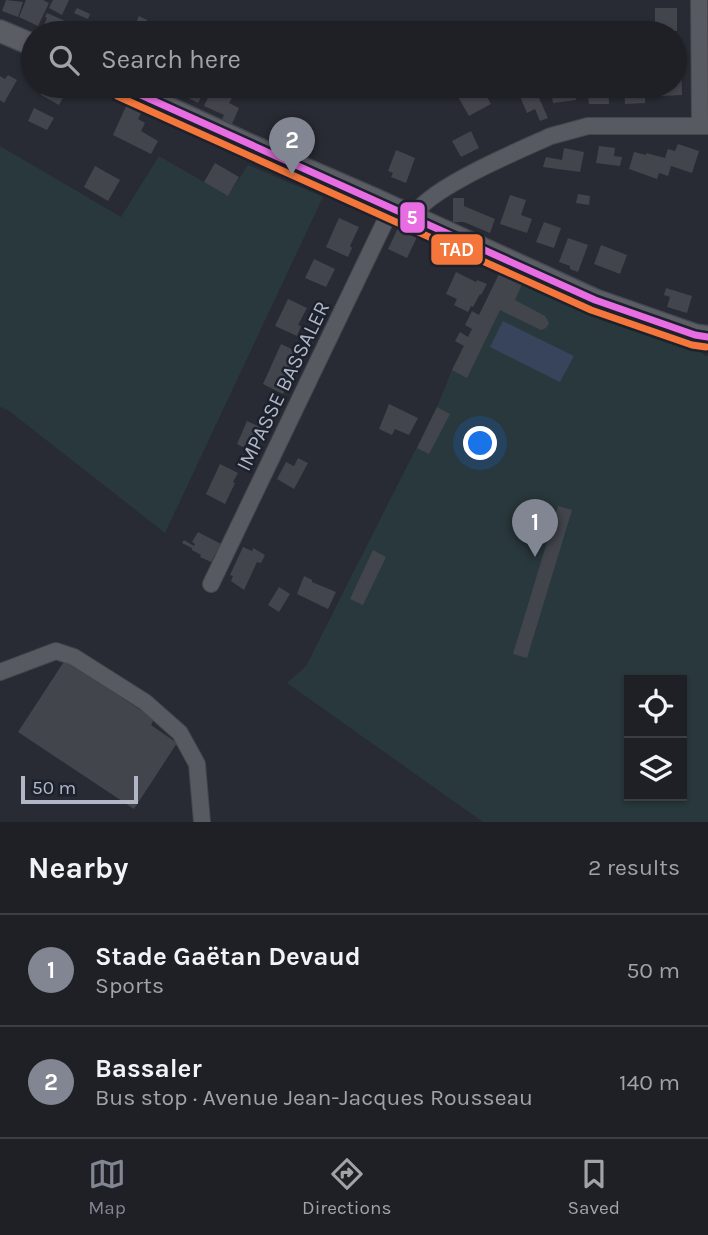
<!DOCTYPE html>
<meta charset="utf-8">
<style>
:root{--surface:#1e2026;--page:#26282e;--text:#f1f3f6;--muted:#a1a3a7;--line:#3c3e43;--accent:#828692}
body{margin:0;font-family:Karla,sans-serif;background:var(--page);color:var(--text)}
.controls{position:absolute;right:21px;bottom:21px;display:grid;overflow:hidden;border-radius:0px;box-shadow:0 2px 5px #0004}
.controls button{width:63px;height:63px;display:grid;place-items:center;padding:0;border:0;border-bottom:2px solid var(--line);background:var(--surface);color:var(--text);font:35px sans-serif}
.scale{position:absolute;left:21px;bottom:18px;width:117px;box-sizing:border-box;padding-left:7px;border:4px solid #b2b7c5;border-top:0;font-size:19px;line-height:24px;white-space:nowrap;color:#b2b7c5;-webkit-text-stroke:5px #1c212d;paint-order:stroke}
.you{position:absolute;left:481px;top:444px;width:24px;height:24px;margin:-18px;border:5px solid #fff;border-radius:50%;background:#1a73e8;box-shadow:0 0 0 10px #1a73e833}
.badge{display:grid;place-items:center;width:46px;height:46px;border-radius:50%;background:var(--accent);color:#fff;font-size:23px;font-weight:700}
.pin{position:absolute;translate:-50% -58px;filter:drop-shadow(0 2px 4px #0008)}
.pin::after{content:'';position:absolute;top:37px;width:24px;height:21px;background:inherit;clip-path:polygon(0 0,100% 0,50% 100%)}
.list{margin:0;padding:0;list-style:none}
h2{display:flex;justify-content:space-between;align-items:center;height:91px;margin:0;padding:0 28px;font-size:30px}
h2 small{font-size:23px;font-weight:400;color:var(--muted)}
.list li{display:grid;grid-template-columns:46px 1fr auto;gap:21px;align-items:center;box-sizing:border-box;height:112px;padding:0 28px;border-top:2px solid var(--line)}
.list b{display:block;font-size:26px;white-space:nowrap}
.list p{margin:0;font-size:23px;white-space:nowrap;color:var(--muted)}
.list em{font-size:23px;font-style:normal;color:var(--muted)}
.icon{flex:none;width:38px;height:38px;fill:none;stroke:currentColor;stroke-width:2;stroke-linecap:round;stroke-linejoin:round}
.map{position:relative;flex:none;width:708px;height:822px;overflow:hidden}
.search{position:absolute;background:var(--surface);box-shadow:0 2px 5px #0004;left:21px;right:21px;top:21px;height:77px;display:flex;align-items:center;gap:18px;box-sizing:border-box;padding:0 24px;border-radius:38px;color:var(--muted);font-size:26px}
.sheet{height:315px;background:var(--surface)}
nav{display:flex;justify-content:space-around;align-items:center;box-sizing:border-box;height:98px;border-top:2px solid var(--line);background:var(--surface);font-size:19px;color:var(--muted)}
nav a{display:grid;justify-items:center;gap:4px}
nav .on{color:var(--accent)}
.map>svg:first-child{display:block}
.green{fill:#29383c;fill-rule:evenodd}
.water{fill:#38435c}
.building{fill:#42454c}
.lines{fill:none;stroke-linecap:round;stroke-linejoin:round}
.minor-casing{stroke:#44464c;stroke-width:18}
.major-casing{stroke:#464850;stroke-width:24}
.minor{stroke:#585a61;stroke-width:16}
.major{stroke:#5a5d63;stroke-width:21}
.bus-1-casing{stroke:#1c212d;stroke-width:12}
.bus-2-casing{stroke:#1c212d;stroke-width:12}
.bus-1{stroke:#e96de2;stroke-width:7}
.bus-2{stroke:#f5763a;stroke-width:7}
.labels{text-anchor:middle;stroke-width:5;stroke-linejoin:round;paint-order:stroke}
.street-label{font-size:21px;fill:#b2b7c5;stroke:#1c212d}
.line-badge{stroke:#1c212d;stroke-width:2.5}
.badge-label{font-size:19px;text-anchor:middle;font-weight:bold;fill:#fff}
</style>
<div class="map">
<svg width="708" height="822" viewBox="0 0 708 822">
<rect width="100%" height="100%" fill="#282b33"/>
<g class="green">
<polygon points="0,146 121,217 159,156 228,196 248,165 323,197 165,533 8,410 0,407"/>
<path d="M500,272L589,314L647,332L697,345L704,355L708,356V822H483L287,683L306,666L437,407L452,370ZM629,680H682V796H629Z"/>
</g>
<polygon class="water" points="503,321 574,356 560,382 490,347"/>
<g class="building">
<polygon points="6,0 23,2 18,17 2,11"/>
<polygon points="26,0 43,0 49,3 38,26 19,17"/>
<polygon points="53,0 69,0 62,15 49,8"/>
<polygon points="77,8 90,14 88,19 74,13"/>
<rect x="655" y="8" width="22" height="23"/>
<polygon points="47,13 65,21 59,33 51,33 42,29 47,18 45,17"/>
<polygon points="139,16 147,20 142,31 134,27"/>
<polygon points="71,21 96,33 65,33"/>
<polygon points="681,62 682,95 661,96 660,86 675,86 675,63"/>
<polygon points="8,75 17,80 4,103 0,100 0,76 5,79"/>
<polygon points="45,86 69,86 59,105 41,95"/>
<polygon points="178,86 207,86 198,103 175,91"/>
<polygon points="476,86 481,86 491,104 469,116 457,95"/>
<polygon points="550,86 574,86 576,100 553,103"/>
<polygon points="587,86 608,86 609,104 589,104"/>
<polygon points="624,86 645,86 645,103 625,104"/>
<polygon points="213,87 233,96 229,103 239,108 232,124 222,119 224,115 204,106"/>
<polygon points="534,87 548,118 540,121 535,109 527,113 519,94"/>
<polygon points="128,102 143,109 138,119 145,123 141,131 158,141 151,154 113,135"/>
<polygon points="34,108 54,118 47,130 28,121"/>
<polygon points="471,131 479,148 461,157 452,141"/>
<polygon points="678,144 699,151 692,173 671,166 668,176 659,173 657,179 629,169 634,152 646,155 646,153 665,158 668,149 675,151"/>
<polygon points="599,146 615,148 614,156 622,157 620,166 596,163"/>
<polygon points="564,148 584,152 580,172 543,167 546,157 562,160"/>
<polygon points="396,150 415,158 406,183 391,177 393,173 388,171"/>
<polygon points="215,163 239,177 228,196 204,182"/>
<polygon points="95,166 120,180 108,201 84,187"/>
<polygon points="578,194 590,196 589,205 576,203"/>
<polygon points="510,195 526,200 521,215 532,219 527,233 500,224"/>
<polygon points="453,198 464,198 464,206 495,219 490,233 464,222 453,222"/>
<polygon points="339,218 359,227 350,246 352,248 348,257 326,247"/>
<polygon points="544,222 561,228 554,248 536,242"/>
<polygon points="398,228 417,237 407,258 388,249"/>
<polygon points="568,238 588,245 578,272 570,269 570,266 559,262"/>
<polygon points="601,245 627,255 620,274 594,264"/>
<polygon points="314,259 335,269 326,287 305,278"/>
<polygon points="456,272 476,282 477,280 487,284 481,295 480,294 473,307 471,306 468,312 454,305 457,299 446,294"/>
<polygon points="500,272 523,282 515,300 545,316 549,323 546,328 541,330 500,310 467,378 452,370 464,346 455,341 460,332 468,337 472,329 465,325 472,311 479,315"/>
<polygon points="666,288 692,296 687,313 667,307 670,297 664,295"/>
<polygon points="288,299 307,308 298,325 301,326 297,336 275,326"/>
<polygon points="281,344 302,354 283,394 263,384"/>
<polygon points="274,395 286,401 282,408 271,402"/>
<polygon points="389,404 418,418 409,435 395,429 392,435 379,429"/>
<polygon points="437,407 450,414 429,454 417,448"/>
<polygon points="247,421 266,430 255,453 237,444"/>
<polygon points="298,458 308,463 294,489 277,479 286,462 294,466"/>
<polygon points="220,464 238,473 233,482 235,483 225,504 206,494"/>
<polygon points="558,506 572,510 527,658 513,654"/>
<polygon points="198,532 221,544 211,562 200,557 201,555 192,550 192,548 182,543 184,540 194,546 195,544 192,542"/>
<polygon points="243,547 252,551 253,548 265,555 261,563 257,562 244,590 231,581 233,576 230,575"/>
<polygon points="373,550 386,557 363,605 350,599"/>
<polygon points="304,576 312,580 312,582 336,592 328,609 297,594"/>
<polygon points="279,587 290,594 279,612 268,605"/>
<polygon points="65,660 154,719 151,725 177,743 134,809 18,732"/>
</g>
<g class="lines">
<defs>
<g id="minor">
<polyline points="699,0 700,126"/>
<path d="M413,217C426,189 520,150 551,136L588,126H708"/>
<polyline points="211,584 392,207"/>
<polyline points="0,672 56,651 74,657 145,702 180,733 197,764 202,822"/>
</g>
<g id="major">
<polyline points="0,31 33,45"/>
<polyline points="121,86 245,143 374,199 595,300 695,335 708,337"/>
</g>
</defs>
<use href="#minor" class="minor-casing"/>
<use href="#major" class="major-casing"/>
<use href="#minor" class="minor"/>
<use href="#major" class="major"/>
<defs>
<polyline id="bus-1" points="121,86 595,300 695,335 708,337"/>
<polyline id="bus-2" points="117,96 591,310 692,345 706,347"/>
</defs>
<use href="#bus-1" class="bus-1-casing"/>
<use href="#bus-2" class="bus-2-casing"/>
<use href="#bus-1" class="bus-1"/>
<use href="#bus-2" class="bus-2"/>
</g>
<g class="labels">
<g class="street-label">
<text transform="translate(283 386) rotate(-64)" y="7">IMPASSE BASSALER</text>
</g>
</g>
<g class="line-badge">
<rect x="399" y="201" width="27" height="33" rx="7" fill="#e96de2"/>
<rect x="430" y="233" width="54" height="33" rx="7" fill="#f5763a"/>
</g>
<g class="badge-label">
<text x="412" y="224">5</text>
<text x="457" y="256">TAD</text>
</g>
</svg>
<div class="controls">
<button><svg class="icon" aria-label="locate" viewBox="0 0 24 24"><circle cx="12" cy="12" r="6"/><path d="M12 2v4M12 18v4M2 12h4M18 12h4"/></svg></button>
<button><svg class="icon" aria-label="layers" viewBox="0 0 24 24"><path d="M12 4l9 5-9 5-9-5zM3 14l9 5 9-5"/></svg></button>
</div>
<div class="scale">50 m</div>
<div class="you"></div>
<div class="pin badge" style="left:535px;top:557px">1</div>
<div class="pin badge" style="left:292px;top:175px">2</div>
<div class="search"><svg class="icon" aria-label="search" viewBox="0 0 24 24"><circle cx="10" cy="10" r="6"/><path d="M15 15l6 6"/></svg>Search here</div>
</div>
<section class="sheet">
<h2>Nearby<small>2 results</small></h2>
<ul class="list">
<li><span class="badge">1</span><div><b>Stade Gaëtan Devaud</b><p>Sports</p></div><em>50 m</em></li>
<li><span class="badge">2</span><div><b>Bassaler</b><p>Bus stop · Avenue Jean-Jacques Rousseau</p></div><em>140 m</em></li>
</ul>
</section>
<nav>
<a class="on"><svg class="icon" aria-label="map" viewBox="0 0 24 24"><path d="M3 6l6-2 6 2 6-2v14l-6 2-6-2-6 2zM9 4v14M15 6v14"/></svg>Map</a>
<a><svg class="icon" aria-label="directions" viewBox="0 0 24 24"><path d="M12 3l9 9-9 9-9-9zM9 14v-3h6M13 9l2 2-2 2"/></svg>Directions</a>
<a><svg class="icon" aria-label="saved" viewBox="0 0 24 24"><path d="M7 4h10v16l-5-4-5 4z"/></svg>Saved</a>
</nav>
